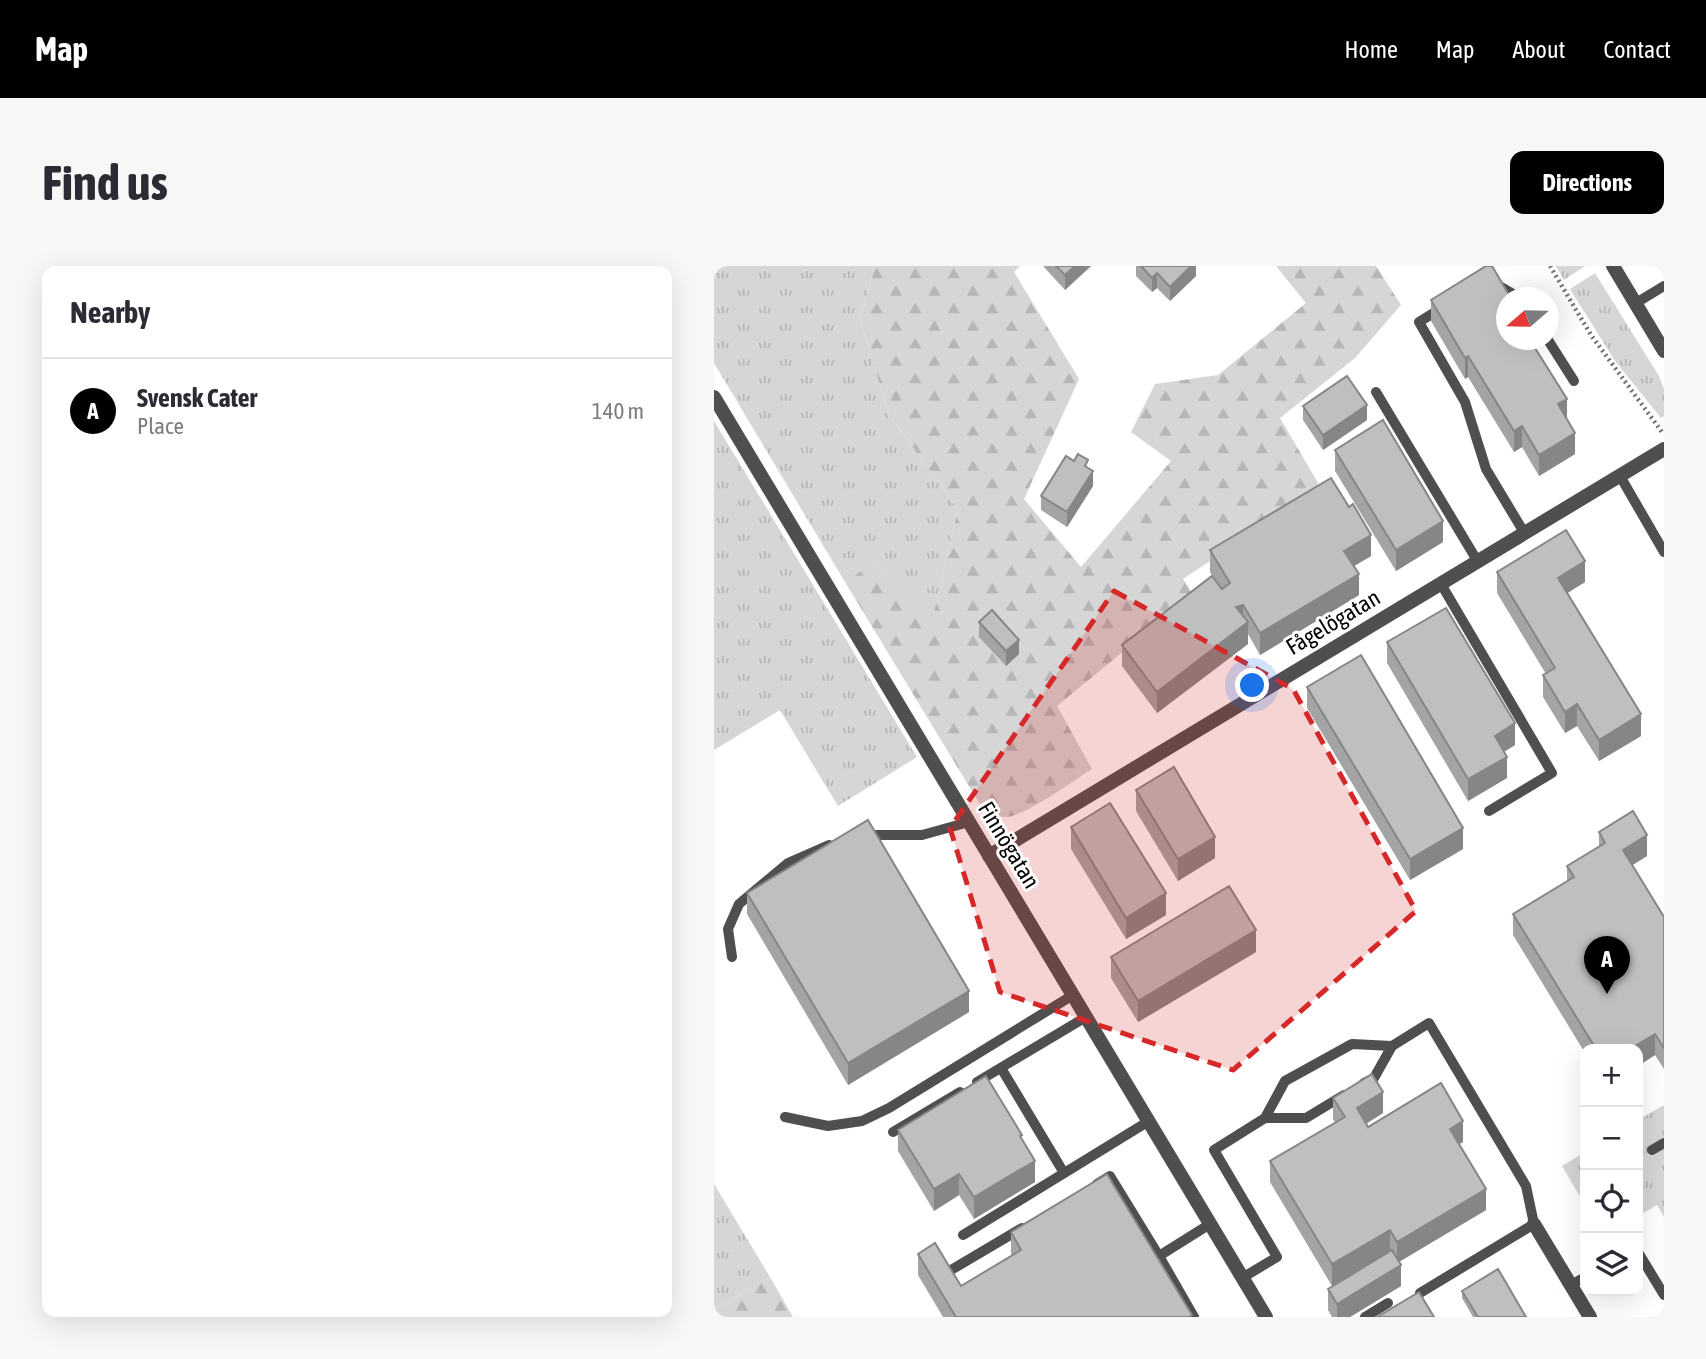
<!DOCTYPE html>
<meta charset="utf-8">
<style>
:root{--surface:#fff;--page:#f7f7f7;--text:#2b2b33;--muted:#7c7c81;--line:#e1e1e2;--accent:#000}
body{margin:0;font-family:"Asap Condensed",sans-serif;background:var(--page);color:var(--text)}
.controls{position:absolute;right:21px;bottom:21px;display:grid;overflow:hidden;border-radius:14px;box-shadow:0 7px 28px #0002}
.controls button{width:63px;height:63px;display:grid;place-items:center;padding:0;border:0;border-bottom:2px solid var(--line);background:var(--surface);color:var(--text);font:35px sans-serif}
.compass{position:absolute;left:782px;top:21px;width:63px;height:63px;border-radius:50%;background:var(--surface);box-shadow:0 7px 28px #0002;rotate:250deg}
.you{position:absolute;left:539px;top:420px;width:24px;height:24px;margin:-18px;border:5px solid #fff;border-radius:50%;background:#1a73e8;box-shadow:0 0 0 10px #1a73e833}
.badge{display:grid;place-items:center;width:46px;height:46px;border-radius:50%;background:var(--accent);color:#fff;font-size:23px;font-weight:700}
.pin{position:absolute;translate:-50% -58px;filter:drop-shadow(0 2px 4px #0008)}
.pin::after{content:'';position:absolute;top:37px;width:24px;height:21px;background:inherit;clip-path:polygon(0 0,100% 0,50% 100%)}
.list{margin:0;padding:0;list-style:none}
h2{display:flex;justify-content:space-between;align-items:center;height:91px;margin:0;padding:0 28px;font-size:30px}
h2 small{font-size:23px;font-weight:400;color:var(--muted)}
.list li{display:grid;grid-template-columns:46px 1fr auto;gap:21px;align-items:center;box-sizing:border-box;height:105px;padding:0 28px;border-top:2px solid var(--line)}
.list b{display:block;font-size:26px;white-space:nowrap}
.list p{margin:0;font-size:23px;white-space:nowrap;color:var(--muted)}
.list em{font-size:23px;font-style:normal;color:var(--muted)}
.icon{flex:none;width:38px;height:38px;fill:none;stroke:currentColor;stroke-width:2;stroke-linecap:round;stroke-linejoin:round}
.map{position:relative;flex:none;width:950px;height:1051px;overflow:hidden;border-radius:14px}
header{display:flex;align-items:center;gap:42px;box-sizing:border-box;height:98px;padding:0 35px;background:var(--accent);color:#fff}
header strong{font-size:33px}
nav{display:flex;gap:38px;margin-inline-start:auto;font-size:24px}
.intro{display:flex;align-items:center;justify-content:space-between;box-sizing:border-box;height:168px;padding:0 42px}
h1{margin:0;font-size:49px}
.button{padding:18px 32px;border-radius:14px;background:var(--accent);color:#fff;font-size:24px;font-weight:700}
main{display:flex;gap:42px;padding:0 42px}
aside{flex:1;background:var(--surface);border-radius:14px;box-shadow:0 7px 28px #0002}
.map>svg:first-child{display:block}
.grass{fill:url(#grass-tufts)}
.forest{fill:url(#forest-firs)}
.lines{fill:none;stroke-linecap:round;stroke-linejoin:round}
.path{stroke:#717171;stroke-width:4.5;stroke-dasharray:2 3.5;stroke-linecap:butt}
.service{stroke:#4f4f4f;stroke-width:10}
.minor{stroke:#4f4f4f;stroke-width:14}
.wall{fill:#a4a4a4}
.shaded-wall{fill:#868686}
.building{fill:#bfbfbf;stroke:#868686;stroke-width:2}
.marked{fill:#d62828;fill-opacity:0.2;stroke:#d62828;stroke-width:5;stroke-dasharray:14 9;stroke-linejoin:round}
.labels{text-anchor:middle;stroke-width:6;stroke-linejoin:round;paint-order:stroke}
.street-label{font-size:23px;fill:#000;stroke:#fff}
</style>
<header>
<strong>Map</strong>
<nav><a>Home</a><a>Map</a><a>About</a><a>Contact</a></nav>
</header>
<div class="intro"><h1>Find us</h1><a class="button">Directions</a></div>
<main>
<aside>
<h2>Nearby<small></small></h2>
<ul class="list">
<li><span class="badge">A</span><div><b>Svensk Cater</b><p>Place</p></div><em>140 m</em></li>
</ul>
</aside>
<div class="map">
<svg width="950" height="1051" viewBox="0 0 950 1051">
<defs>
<pattern id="grass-tufts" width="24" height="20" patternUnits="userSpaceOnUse" patternTransform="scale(1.75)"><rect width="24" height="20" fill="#d6d6d6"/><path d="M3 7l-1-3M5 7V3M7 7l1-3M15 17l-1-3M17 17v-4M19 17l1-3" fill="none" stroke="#b6b6b6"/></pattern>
<pattern id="forest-firs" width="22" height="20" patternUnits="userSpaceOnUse" patternTransform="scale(1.75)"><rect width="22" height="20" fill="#d6d6d6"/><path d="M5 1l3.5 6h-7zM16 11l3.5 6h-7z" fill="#b6b6b6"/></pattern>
</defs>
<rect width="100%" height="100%" fill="#fff"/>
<g class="grass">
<polygon points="0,0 161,0 146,54 175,149 244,243 218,355 162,297 131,316 0,97"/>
<polygon points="842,0 871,0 850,14"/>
<polygon points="881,7 945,110 950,123 950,150 947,152 901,95 856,23"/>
<polygon points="0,155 203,491 124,540 66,444 0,484"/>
<polygon points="950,839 950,951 943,939 924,950 924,854"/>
<polygon points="871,886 871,939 848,900"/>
<polygon points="0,918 56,1011 0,1044"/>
</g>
<g class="forest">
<path d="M161,0H306L300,6L365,113L310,233L367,301L457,195L417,166L441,118L504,109L592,37L562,0H662L687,39L641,92L566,152L607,222L469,313L479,328L343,440L378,503C362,513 308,552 292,551C282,551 274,545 267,540L131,316L161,296L218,354L244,243L175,149L146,54Z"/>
<polygon points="56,1011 79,1051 0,1051 0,1044"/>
</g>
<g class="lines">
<polyline class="path" points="836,0 877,69 948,166"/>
<g class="service">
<polyline points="782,18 806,32"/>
<polyline points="922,37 950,20"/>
<polyline points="726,43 705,56 751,136 772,203 811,268"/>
<polyline points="834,74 860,115"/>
<polyline points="662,126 764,296"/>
<polyline points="906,210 950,286"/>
<polyline points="727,318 838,507 775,545"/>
<polyline points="151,569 208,569 255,556"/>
<polyline points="18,691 14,663 25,638 74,597 115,579"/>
<polyline points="678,780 715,757 812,920 820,958 706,1027"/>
<polyline points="287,802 350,907"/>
<polyline points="263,816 372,751"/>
<polyline points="71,851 114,860 148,855 175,842 359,729"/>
<polyline points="551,852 592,852 630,829"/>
<polyline points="179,866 246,826"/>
<polyline points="938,884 950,877"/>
<polyline points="383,918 396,910 445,990 496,958"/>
<polyline points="249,969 435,855"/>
<polyline points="924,986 950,1029"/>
<polyline points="445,990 480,1051"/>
<polyline points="237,1004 308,962"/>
<polyline points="528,1012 563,991 500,884 551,852 571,815 638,778 678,780 660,812 650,817"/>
<polyline points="857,1019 871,1011"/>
<polyline points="651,1051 674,1037"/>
</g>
<g class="minor">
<polyline points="899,0 950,85"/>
<polyline points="0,131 552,1051"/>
<polyline points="275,590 950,183"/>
<polyline points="820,958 876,1051"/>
</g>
</g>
<g class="wall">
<polygon points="329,0 377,0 351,24"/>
<polygon points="422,0 482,0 482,10 456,35 443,22 438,26 422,10"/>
<polygon points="793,32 853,153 861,188 825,210 808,181 800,186 754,111 751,113 717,55 717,34"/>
<polygon points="589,140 653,154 609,184 589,154"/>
<polygon points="621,184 729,276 682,305 621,205"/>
<polygon points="374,202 379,220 353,261 327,244 327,230"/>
<polygon points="496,284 657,290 640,300 645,329 546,389 534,368 534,378 443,447 408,400 408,379 501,314 496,306"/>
<polygon points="783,306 871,316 853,327 927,470 885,495 863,460 851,467 829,431 829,409 832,408 783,327"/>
<polygon points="265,356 305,388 292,400 265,371"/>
<polygon points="673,376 801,479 790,486 793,512 754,535 673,397"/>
<polygon points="593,421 749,583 696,614 593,442"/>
<polygon points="422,524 501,592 464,615 422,545"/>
<polygon points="357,561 452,649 412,673 357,583"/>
<polygon points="885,566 933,590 918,599 950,651 950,803 941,789 924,800 924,783 871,783 871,787 799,669 799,648 853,615 853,600 885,581"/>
<polygon points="33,627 255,746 134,819 33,648"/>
<polygon points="542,686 424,756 397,712 397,691"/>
<polygon points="619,832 669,847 652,858 654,861 749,876 745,878 772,944 685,996 687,1020 636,1051 618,1051 614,1044 614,1023 618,1020 556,916 556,895 621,856 619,853"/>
<polygon points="184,864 308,873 321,916 260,953 245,929 220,945 184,885"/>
<polygon points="297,966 478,1051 229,1051 204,1009 204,988 247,1020 298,990 297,987"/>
<polygon points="748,1025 812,1051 759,1051 748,1032"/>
</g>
<g class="shaded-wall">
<polygon points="361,0 377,0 351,24 351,9"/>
<polygon points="477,0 482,0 482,10 456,35 456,21"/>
<polygon points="443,7 443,22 438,26 438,12"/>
<polygon points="754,90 754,111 751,113 751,92"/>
<polygon points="853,133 853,154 844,138"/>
<polygon points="653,139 653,154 609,184 609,169"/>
<polygon points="808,160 808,181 800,186 800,165"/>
<polygon points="861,167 861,188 825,210 825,189"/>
<polygon points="379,205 379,220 353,261 353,246"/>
<polygon points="729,255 729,276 682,305 682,284"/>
<polygon points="657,269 657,290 630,306 630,285"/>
<polygon points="871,295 871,316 844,333 844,312"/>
<polygon points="645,308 645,329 546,389 546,367"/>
<polygon points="529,339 529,360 534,356 534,378 443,447 443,426 522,341"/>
<polygon points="305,374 305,388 292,400 292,385"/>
<polygon points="863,438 863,460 851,467 851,446"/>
<polygon points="927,448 927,470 885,495 885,474"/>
<polygon points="801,457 801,479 781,491 781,470"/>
<polygon points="793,491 793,512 754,535 754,513"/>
<polygon points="749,562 749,583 696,614 696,593"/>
<polygon points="933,569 933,590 909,605 909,584"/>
<polygon points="501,571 501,592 464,615 464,593"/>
<polygon points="452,627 452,649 412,673 412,652"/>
<polygon points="542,664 542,686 424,756 424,735"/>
<polygon points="255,725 255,746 134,819 134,797"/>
<polygon points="941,768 941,789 924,800 924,783 916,783"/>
<polygon points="669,826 669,847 643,863 643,842"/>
<polygon points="749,855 749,876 736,884 736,863"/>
<polygon points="321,895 321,916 260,953 260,931"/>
<polygon points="245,908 245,929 220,945 220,923"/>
<polygon points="772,923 772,944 683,997 683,976"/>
<polygon points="676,964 676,985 618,1020 618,998"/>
<polygon points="687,999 687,1020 636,1051 623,1051 623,1038"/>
</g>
<g class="building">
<polygon points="342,0 361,0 351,9"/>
<polygon points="427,0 477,0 456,21 443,7 438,12"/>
<polygon points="772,0 778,0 797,32 793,32 793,74 816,74 853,133 844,138 861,167 825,189 808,160 800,165 754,90 751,92 717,34"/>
<polygon points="633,110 653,139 609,169 589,140"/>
<polygon points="669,154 729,255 682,284 621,184"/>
<polygon points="364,188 374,194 371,200 379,205 353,246 327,230 352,190 360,195"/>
<polygon points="617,212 635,241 639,238 657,269 630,285 645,308 546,367 529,339 522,341 534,356 443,426 408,379 498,310 508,323 516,317 496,284"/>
<polygon points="852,264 871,295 844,312 927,448 885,474 863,438 851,446 829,409 841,402 783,306"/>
<polygon points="732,342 801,457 781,470 793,491 754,513 673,376"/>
<polygon points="278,344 305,374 292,385 265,356"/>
<polygon points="647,389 749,562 696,593 593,421"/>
<polygon points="460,501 501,571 464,593 422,524"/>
<polygon points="396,537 452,627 412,652 357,561"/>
<polygon points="919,545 933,569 909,584 950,651 950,782 941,768 916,783 882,783 799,648 860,611 853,600 891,577 885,566"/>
<polygon points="154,554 255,725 134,797 33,627"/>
<polygon points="515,620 542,664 424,735 397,691"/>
<polygon points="658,808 669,826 643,842 654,861 727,817 749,855 736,863 772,923 683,976 676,964 618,998 556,895 631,851 619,832"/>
<polygon points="272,810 308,869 306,870 321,895 260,931 245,908 220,923 184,864"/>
<polygon points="393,908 478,1049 475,1051 242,1051 204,988 221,977 247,1020 307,984 297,966"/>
<polygon points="678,984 687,999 623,1038 614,1023"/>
<polygon points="784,1003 812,1051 764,1051 748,1025"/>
<polygon points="705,1026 720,1051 663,1051"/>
</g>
<path class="marked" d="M400,325L579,423L702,645L519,804L286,726L236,562Z"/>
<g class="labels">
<g class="street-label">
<text transform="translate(619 356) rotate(-31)" y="8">Fågelögatan</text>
<text transform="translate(295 579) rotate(59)" y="8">Finnögatan</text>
</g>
</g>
</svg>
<div class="controls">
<button>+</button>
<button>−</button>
<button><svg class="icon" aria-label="locate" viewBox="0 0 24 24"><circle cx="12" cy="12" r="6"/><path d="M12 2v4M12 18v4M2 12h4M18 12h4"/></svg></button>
<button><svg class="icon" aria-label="layers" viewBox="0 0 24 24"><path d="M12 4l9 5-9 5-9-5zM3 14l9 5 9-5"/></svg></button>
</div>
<svg class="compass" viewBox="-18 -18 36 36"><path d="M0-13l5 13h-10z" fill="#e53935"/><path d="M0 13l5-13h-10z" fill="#7c7c81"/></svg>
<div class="you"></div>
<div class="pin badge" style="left:893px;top:728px">A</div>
</div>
</main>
